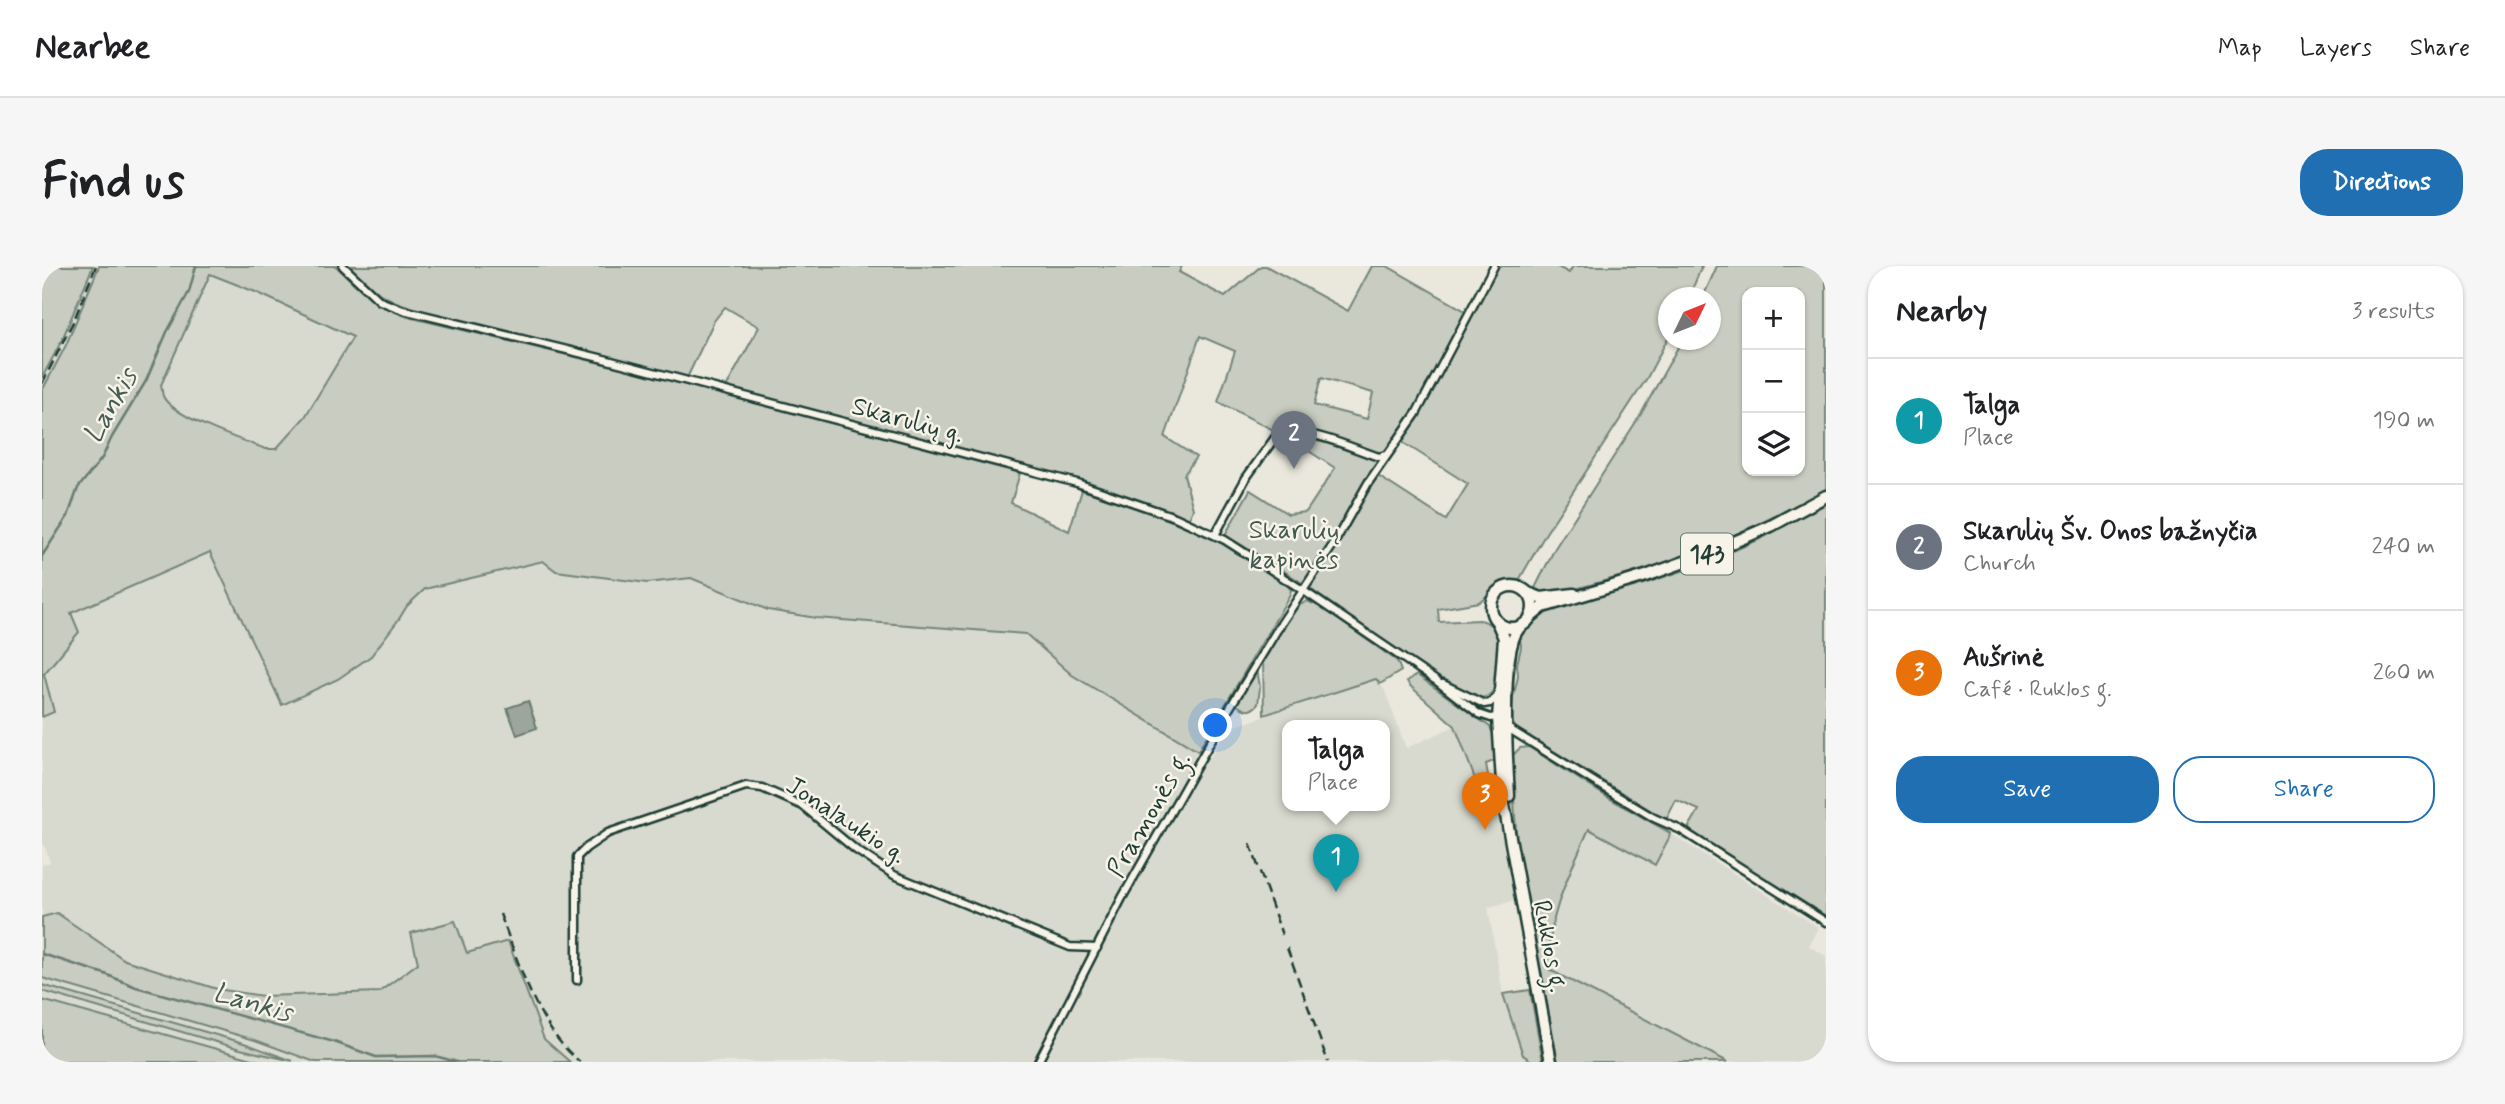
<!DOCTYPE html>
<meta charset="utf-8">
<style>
:root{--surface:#fff;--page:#f6f6f6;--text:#202124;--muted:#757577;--line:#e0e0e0;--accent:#1f6fb2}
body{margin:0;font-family:Mynerve,sans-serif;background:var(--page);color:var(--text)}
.controls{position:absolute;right:21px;top:21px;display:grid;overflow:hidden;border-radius:14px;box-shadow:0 2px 5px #0004}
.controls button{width:63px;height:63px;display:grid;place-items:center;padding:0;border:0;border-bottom:2px solid var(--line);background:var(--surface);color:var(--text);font:35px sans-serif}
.compass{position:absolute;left:1616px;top:21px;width:63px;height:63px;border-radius:50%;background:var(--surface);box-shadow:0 2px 5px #0004;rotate:47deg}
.you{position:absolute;left:1174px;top:460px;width:24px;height:24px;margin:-18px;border:5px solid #fff;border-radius:50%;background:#1a73e8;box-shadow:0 0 0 10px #1a73e833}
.badge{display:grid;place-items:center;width:46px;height:46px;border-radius:50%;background:var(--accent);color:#fff;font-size:23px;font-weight:700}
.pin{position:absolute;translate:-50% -58px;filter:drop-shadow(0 2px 4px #0008)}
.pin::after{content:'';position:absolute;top:37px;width:24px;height:21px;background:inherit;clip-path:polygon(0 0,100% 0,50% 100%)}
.popup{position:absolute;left:1240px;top:454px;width:108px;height:91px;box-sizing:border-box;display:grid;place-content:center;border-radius:14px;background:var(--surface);filter:drop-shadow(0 2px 5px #0005);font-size:23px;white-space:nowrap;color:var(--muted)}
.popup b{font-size:26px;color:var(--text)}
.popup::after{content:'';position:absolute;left:50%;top:100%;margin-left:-14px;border:14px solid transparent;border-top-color:var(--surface)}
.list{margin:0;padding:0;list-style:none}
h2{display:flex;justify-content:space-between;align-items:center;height:91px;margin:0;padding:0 28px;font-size:30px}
h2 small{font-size:23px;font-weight:400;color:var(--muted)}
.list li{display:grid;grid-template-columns:46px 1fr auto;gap:21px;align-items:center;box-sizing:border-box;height:126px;padding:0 28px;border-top:2px solid var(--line)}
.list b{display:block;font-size:26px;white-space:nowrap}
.list p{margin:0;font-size:23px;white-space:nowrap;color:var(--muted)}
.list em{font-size:23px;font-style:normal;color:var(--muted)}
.actions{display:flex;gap:14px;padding:21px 28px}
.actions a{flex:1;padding:16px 0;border:2px solid var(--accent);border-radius:28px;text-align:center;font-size:24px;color:var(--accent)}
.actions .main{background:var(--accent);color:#fff}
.icon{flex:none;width:38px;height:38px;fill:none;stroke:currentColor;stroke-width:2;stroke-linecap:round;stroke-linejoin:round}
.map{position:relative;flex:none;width:1784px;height:796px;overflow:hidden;border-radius:28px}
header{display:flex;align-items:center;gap:42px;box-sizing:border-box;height:98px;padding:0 35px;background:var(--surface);border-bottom:2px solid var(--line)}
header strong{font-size:33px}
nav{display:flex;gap:38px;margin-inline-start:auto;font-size:24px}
.intro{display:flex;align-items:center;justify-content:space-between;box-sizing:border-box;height:168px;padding:0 42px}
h1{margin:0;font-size:49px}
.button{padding:18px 32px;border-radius:28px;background:var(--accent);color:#fff;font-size:24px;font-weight:700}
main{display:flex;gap:42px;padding:0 42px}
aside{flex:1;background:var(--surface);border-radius:28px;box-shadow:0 2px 5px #0004}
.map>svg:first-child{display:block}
.built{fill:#d9dacf;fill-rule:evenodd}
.green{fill:#c8ccc1;stroke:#74847a;stroke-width:2;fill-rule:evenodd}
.water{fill:#9ca69c;stroke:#6a7c72;stroke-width:2}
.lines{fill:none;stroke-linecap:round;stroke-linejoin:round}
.stream{stroke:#6a7c72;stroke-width:2.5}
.minor-casing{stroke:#1f3d34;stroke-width:11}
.primary-casing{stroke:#1f3d34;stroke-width:15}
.minor{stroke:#f7f3e8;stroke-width:6}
.primary{stroke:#f7f3e8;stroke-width:10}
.rail{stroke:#1f3d34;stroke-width:2.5;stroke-dasharray:10 5;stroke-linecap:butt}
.labels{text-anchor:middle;stroke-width:5;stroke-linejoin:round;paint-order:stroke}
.shield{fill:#f7f3e8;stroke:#60746a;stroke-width:2}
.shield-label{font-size:24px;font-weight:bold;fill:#1f3d34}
.street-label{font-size:26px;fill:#1f3d34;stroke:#f7f3e8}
.park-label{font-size:26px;fill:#415a50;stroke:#f7f3e8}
.water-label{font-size:28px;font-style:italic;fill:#445c53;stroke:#f7f3e8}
</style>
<header>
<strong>Nearbee</strong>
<nav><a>Map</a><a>Layers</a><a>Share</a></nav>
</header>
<div class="intro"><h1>Find us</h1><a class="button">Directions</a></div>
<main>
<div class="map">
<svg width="1784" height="796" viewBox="0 0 1784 796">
<rect width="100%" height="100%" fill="#eae8dd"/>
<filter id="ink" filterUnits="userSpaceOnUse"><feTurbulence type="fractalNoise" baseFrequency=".0143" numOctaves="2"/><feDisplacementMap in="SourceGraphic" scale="14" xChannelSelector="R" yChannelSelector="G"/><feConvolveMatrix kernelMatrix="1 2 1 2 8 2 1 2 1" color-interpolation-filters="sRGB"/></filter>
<g filter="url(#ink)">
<g class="built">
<polygon points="51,0 57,0 47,27 0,125 0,112 20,74"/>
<polygon points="167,8 216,27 312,71 263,151 234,183 224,183 164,160 127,138 121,129 119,119"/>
<path d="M169,285L240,439L357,353L365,340L383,323L501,295L514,305L605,317L649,312L726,344L774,352L985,368L1030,409L1168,492L1185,463L1335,413L1343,425L1364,482L1413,460L1436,521H1448L1454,537L1472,635L1446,641L1461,728L1481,789L1491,796H528L502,773L466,676L425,688L376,697L337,726L221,730L175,723L83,694L16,647L0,651V599L8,596L0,574V451L12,446L2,408L36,366L29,347ZM1245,460H1343V540H1245Z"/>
<polygon points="1547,563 1613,598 1627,572 1628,567 1776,661 1767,680 1784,690 1784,796 1686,796 1508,704 1505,686 1523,616"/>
<polygon points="0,712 213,774 273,796 221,796 0,734 0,725 248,795 139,759 0,719"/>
</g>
<g class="green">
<polygon points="0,0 51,0 20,74 0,112"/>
<path d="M57,0H294C321,27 330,37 366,51L592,105L978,207L969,237L1027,265L1040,224L1118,250L1171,272L1245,319L1249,324L1248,329L1156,485L1030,409L984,368L774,352L726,344L649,312L605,317L514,305L501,295L383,323L365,340L357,353L329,390L296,413L240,439L168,286L29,347L37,366L2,408L12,446L0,451V125L24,79ZM168,8L216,27L311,71L263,151L234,183H224C202,175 130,151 121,130C120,128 120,122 119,119Z"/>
<path d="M307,0H1140L1137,6L1183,31L1219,0H1224L1306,45L1330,0H1345L1427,47L1452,0H1514L1527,7L1531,0H1660L1647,31L1626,32V72L1605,112L1504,267L1476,316L1461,317L1437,336L1396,343L1397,356L1437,354C1464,357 1457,399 1454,418C1452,427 1444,434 1434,431C1417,427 1377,399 1361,388C1327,365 1294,341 1260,317C1236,300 1209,285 1183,269L1208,224L1246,248L1264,246L1293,202L1245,171L1176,136L1193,85L1158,70L1123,171L1154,191L1142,209L1151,243L1147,253L1064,224L682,125L717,61L683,41L672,55L645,112L567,90L399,51L354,36L338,28ZM1279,112L1331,127L1325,153L1272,139ZM1357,174L1426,218L1404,254L1333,208Z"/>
<path d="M1675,0H1784V223C1711,264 1636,296 1555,317C1536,322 1511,332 1492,324L1513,282L1599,148L1640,74H1668V32L1661,31ZM1705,26H1758V205H1705Z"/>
<path d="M1784,238V650L1648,565L1647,561L1657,544L1634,534L1625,552H1621L1474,462C1461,447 1475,424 1476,409C1476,406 1475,402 1475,399C1476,389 1482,380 1477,372L1495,351L1506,344L1595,320L1658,299L1716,274Z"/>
<polygon points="1265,335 1277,340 1355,395 1359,405 1338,418 1334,413 1222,449 1221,391 1255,341"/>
<path d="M1215,403L1218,421L1216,438C1208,447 1204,445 1195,439V436Z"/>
<polygon points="1375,409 1448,461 1452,470 1452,495 1444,498 1448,521 1436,521 1413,460 1367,419 1365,415"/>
<path d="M1487,481L1565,531L1628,567L1627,572L1613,599L1547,563C1529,603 1501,660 1508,704L1686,796H1516L1475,579L1469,491L1478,482Z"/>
<polygon points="15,647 83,694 175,723 221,730 337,726 376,697 369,667 413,655 425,687 466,675 502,773 528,796 273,796 213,774 0,712 0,651"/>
<polygon points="0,719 202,777 251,795 198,783 0,725"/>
<polygon points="1488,724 1501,796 1491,796 1481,789 1461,728"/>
<polygon points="0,734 221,796 0,796"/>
</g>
<polygon class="water" points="486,435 495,462 475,469 465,442"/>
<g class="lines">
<g class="stream">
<polyline points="0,290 26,250 36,222 60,192 70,171 104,115 125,66 147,26 154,0"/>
<polyline points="0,688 63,708 94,721 292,776 334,791 393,790 415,796"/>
</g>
<defs>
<g id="minor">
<polyline points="301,0 338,35 361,44 558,92 1035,217 1133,251 1183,274 1262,325 1393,414 1437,448 1449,452 1459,450"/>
<path d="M1173,269L1204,212L1237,166C1273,164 1304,180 1337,191L1344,189"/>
<polyline points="1401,418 1442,438 1448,437 1456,430"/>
<polyline points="1464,461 1567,525 1612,552 1639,564 1784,656"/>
<polyline points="535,714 535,591 544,582 566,567 704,520 720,522 761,540 814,584 852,609 1028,681 1055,682"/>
<polyline points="996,796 1080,632 1187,443 1235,364 1291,279 1326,217 1374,148 1452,0"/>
</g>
<g id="primary">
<circle cx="1470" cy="341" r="21"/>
<polyline points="1486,327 1499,332 1532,328"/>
<polyline points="1490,350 1501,341 1604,310 1667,287 1729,260 1784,230"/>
<polyline points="1456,358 1462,372 1456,452 1461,533 1509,796"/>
<path d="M1467,530C1465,498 1458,384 1477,362"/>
</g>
</defs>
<use href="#minor" class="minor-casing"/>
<use href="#primary" class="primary-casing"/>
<use href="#minor" class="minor"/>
<use href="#primary" class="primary"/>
<g class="rail">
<polyline points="0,118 32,54 54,0"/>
<polyline points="1208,577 1240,669"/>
<path d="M458,648C478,699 494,760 538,796"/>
<polyline points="1245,682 1286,796"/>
</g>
</g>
</g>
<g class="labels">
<rect class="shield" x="1639" y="267.5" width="52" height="41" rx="5"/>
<g class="shield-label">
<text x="1665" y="296">143</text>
</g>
<g class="street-label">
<text transform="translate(866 153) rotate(15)" y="9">Skarulių g.</text>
<text transform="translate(1106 548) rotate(-60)" y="9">Pramonės g.</text>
<text transform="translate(805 553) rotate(33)" y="9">Jonalaukio g.</text>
<text transform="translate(1509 680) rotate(79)" y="9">Ruklos g.</text>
</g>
<g class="park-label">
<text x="1252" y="272">Skarulių<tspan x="1252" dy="30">kapinės</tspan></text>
</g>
<g class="water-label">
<text transform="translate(67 139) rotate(-60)" y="10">Lankis</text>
<text transform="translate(211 735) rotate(16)" y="10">Lankis</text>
</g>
</g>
</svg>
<div class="controls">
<button>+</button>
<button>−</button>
<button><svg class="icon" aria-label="layers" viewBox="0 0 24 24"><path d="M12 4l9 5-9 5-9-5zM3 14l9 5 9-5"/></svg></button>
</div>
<svg class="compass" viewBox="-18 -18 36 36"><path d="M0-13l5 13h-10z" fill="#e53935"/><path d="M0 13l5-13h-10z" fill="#757577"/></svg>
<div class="you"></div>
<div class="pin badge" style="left:1294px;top:626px;background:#0f9aa8">1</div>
<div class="popup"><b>Talga</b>Place</div>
<div class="pin badge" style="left:1252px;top:203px;background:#6b7280">2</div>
<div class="pin badge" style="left:1443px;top:564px;background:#e8710a">3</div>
</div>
<aside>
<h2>Nearby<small>3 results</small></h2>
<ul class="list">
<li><span class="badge" style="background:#0f9aa8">1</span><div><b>Talga</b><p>Place</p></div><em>190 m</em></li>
<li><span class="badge" style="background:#6b7280">2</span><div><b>Skarulių Šv. Onos bažnyčia</b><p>Church</p></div><em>240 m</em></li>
<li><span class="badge" style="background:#e8710a">3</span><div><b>Aušrinė</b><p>Café · Ruklos g.</p></div><em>260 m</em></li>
</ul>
<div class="actions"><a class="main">Save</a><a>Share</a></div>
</aside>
</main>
